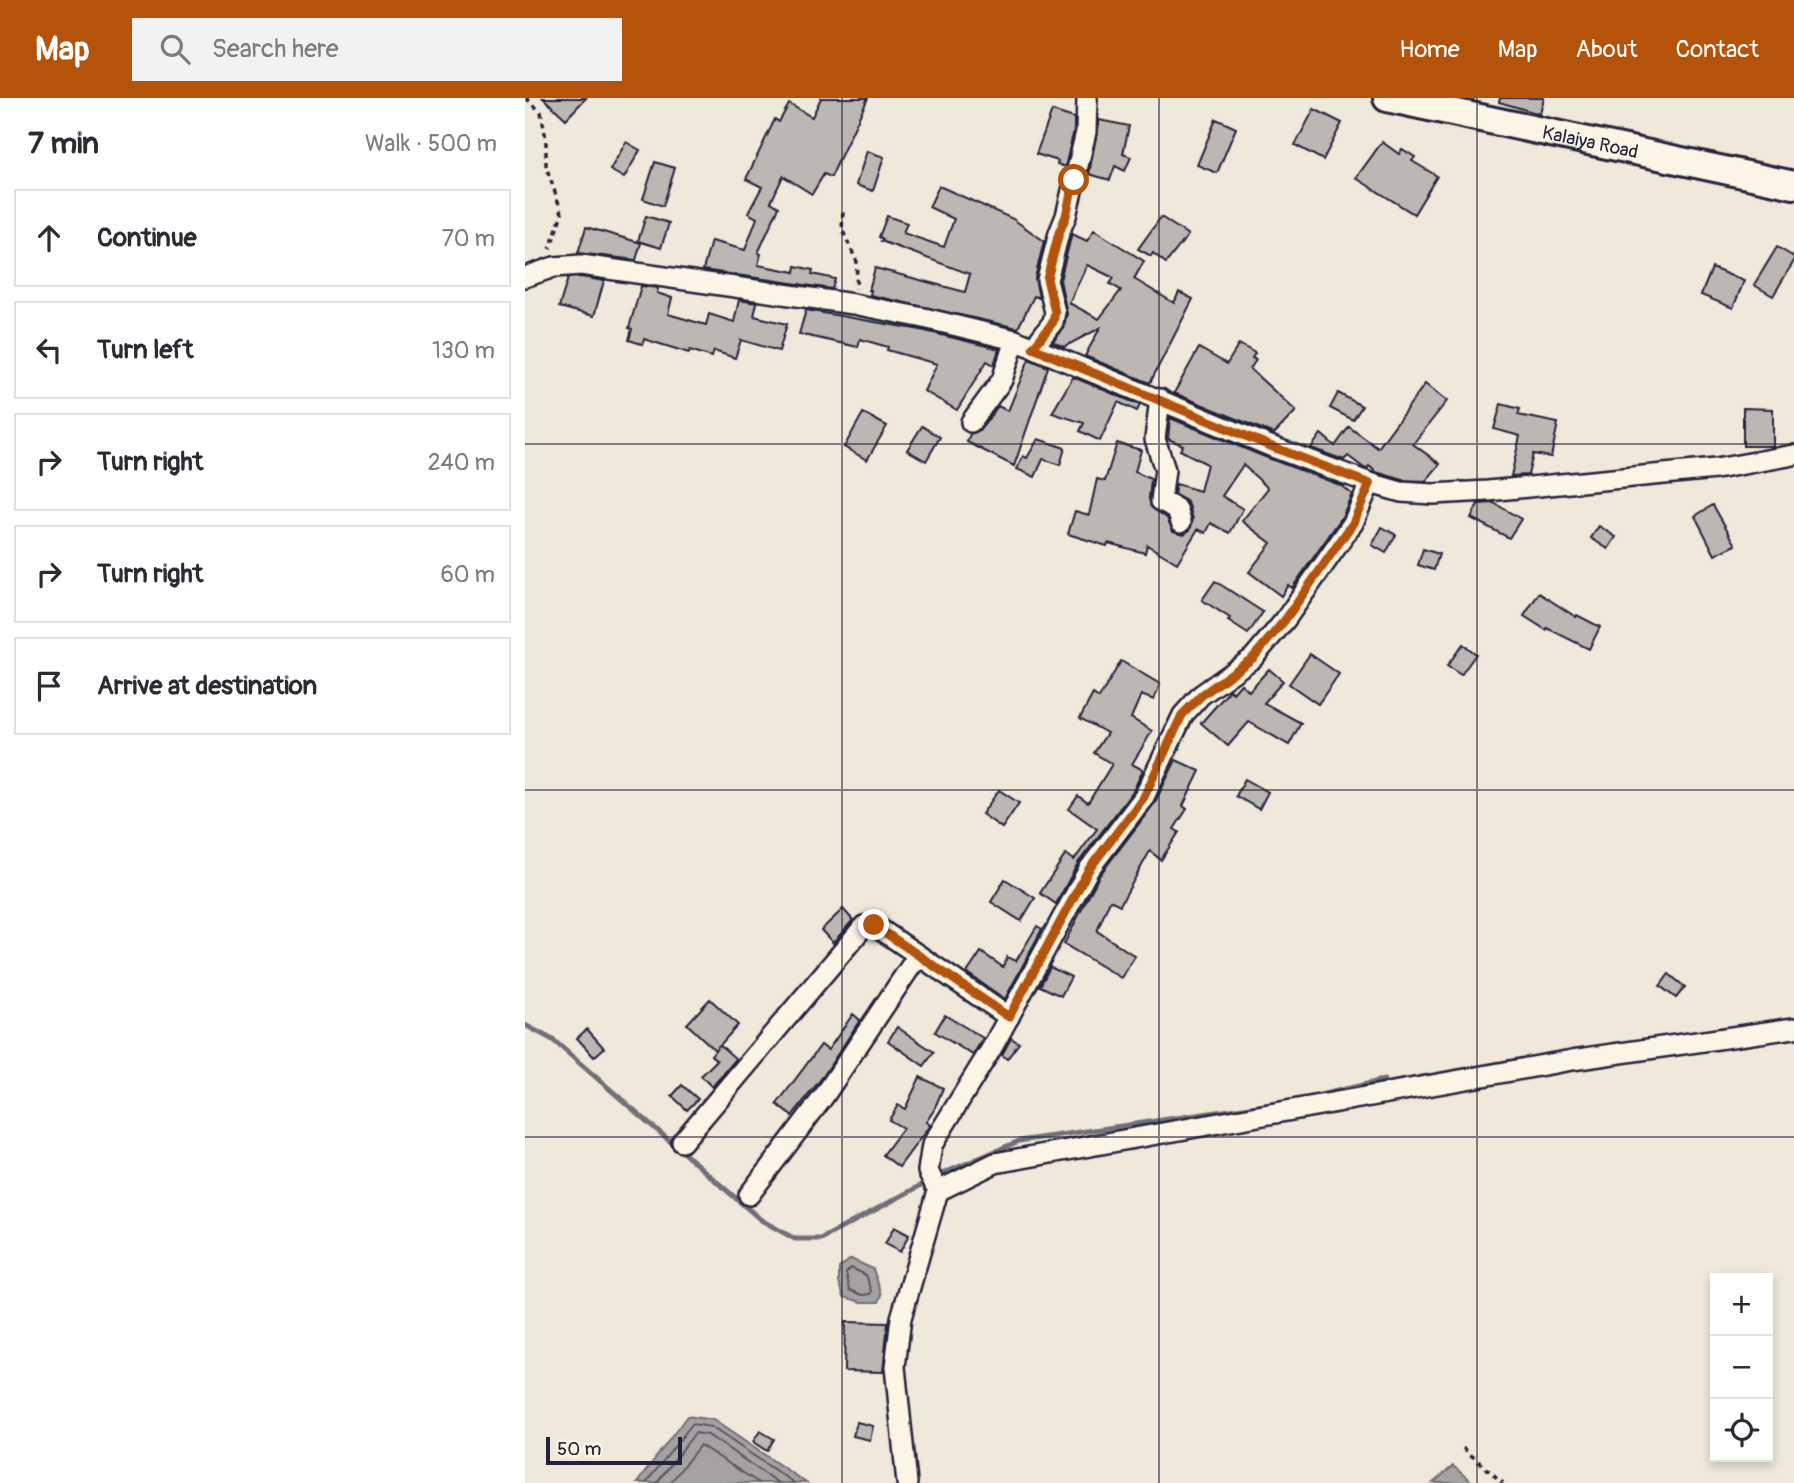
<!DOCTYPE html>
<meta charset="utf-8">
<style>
:root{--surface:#fff;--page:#f2f2f3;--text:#2b2b33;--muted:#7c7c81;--line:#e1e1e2;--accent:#b45309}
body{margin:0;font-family:Pangolin,sans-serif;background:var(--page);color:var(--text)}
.controls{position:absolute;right:21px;bottom:21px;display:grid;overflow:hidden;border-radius:0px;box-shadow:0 4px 10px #0003}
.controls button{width:63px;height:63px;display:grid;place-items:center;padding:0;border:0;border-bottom:2px solid var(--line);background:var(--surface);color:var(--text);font:35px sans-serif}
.scale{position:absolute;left:21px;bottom:18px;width:136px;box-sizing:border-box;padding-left:7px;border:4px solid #22223b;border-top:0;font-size:19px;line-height:24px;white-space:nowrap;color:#22223b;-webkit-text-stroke:5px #fcf5e5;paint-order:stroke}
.stop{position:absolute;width:21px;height:21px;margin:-16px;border:5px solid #b45309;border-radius:50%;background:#fff}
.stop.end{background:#b45309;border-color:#fff;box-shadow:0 2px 7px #0008}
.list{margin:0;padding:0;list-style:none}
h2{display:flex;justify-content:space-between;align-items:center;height:91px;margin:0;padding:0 28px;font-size:30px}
h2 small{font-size:23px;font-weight:400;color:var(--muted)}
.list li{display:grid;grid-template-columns:46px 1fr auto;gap:21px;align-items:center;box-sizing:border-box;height:98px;margin:0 14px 14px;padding:0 14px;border:2px solid var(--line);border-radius:0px}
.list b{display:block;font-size:26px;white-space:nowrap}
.list em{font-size:23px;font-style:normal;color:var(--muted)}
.icon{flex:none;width:38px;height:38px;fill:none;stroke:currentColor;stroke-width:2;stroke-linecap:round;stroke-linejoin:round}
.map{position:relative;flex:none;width:1269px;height:1385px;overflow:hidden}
header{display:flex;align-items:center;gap:42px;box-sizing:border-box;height:98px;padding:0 35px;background:var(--accent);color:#fff}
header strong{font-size:33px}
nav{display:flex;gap:38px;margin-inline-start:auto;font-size:24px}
.search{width:490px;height:63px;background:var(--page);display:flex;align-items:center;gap:18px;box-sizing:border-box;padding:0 24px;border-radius:0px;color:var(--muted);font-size:26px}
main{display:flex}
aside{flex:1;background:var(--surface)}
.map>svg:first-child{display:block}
.water{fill:#a6a2a2;stroke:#716f79;stroke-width:2}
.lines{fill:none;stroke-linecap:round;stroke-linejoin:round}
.shore{stroke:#575564;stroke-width:2}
.stream{stroke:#716f79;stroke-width:5}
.building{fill:#bcb7b3;stroke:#22223b;stroke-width:2;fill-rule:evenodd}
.minor-casing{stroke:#22223b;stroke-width:24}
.secondary-casing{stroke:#22223b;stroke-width:32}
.path{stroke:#22223b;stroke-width:3.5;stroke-dasharray:5 5;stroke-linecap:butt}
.minor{stroke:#fcf5e5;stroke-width:19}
.secondary{stroke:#fcf5e5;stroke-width:26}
.route{stroke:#b45309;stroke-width:9}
.grid{fill:none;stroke:#22223b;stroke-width:2;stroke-opacity:0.55}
.labels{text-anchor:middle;stroke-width:6;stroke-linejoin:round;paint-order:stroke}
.street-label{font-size:19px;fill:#22223b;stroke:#fcf5e5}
</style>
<header>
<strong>Map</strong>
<div class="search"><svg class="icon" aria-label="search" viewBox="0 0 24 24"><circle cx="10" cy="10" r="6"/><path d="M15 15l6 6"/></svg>Search here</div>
<nav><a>Home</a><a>Map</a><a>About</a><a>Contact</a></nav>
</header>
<main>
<aside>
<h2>7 min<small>Walk · 500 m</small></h2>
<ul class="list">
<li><svg class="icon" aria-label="ahead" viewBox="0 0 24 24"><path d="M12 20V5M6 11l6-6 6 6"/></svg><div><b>Continue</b></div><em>70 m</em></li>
<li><svg class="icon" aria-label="left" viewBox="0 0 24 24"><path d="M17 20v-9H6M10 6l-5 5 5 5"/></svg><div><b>Turn left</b></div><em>130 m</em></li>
<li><svg class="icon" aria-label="right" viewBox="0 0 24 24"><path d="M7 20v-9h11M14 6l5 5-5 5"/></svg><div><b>Turn right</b></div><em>240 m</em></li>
<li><svg class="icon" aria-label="right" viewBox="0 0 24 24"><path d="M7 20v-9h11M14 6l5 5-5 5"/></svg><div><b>Turn right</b></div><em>60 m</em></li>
<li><svg class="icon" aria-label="arrive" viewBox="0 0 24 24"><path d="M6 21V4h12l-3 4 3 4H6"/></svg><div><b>Arrive at destination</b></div></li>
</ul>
</aside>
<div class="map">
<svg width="1269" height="1385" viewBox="0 0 1269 1385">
<rect width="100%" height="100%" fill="#efe8db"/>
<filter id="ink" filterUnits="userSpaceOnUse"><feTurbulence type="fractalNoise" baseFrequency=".0143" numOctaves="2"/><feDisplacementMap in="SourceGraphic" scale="14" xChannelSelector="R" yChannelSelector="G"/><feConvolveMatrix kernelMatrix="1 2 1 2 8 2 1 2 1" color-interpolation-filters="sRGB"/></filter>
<g filter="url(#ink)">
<g class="water">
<polygon points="326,1161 348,1171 357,1197 354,1204 337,1204 319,1199 314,1183 314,1170"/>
<polygon points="162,1318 188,1322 281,1385 112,1385"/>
<polygon points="928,1368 948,1385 908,1385"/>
</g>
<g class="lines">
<g class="shore">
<polygon points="326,1170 341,1177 347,1193 346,1196 338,1197 325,1192 321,1175"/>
<polyline points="121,1385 167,1326 186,1329 269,1385"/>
<polyline points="132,1385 170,1335 183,1337 253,1385"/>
<polyline points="145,1385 175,1347 234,1385"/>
</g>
<g class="stream">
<polyline points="0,927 28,942 236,1122 270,1141 296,1141 417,1076 494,1043 753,1005"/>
<polyline points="791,998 859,982"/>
</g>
</g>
<g class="building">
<polygon points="18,0 61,0 41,21"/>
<polygon points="296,0 343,0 306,79 299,76 287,96 258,78 246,104 254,109 233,155 236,156 233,167 270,174 271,168 288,172 287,176 310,181 307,191 178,172 186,143 220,152 232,120 223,115 237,89 221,81 250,21 254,24 264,6 287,19"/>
<polygon points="975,0 1019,0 1015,16 974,4"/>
<polygon points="789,11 817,25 798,62 770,47"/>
<polygon points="527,13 549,20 549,32 540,69 532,66 533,63 511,56"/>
<polygon points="691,21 711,30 692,75 672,67"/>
<polygon points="574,22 604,28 598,56 606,59 600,73 590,68 585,82 564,76"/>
<polygon points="101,44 115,52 99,80 85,72"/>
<polygon points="857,44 874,56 877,51 890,59 887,63 912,78 889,116 831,80"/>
<polygon points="342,53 359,59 348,93 331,87"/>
<polygon points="130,64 150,70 138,108 118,101"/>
<polygon points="414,88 488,121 519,143 510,180 514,200 509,198 493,230 345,197 346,192 344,192 350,170 440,194 445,176 356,143 358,141 354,139 362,118 382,125 378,135 419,149 429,121 404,109"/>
<polygon points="121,118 144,125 136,150 113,143"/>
<polygon points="636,119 663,137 641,165 628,155 626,158 613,151"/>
<polygon points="61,129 116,145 111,162 53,155"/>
<path d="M569,132L619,163L609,181L649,205L654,194L668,201L625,285L560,258L575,230L539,249L528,244L538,231L542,216L535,182L546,139L547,136L562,143ZM562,167L589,180L585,186L596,192L574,221L544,205Z"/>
<polygon points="1252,149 1269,159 1269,163 1248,198 1229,187"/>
<polygon points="1187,170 1219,183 1208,210 1176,197"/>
<polygon points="56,179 79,183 69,218 34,209 43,180"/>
<polygon points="116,188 133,190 132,195 147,200 143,216 181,227 184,216 209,224 214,202 232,205 229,218 262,226 254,253 216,242 210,260 189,253 187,259 165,252 164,255 119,241 117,246 104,242 107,231 104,230"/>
<polygon points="281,212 396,232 474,251 469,267 462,263 432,312 399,293 412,266 362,252 363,249 335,241 333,249 274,236"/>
<polygon points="714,246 730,255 727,260 731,262 725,271 771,313 749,336 649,295 674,250 702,266"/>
<polygon points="504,261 523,269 489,368 442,344 445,336 455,332 473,308 483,313"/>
<polygon points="548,279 615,307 612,313 593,304 575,343 555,333 559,325 527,315"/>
<polygon points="900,286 922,303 888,346 915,366 901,383 878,382 851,374 844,368 842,371 839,370 823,358 819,362 786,350 796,336 810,348 824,329 853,350"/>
<polygon points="813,295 837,308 828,322 805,310"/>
<polygon points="976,306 995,311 993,317 1033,325 1026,359 1008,356 1003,377 986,378 995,338 969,331"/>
<polygon points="1218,310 1248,311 1248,348 1218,348"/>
<polygon points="338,315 362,328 342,362 319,349"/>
<polygon points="645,320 740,359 815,387 827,396 817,419 767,490 763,487 756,498 724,474 746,445 717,423 743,390 718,367 697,398 718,411 705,435 686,425 681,435 673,431 652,465 622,447 620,455 583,445 582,448 543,436 550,413 564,417 572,381 580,383 592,345 616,352 610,374 626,381 624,401 626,409 642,420 648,433 659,436 665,432 668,421 664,407 661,403 649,396 651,386 675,393 682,366 655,352 658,347 643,341"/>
<polygon points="397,328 415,339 401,363 382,352"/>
<polygon points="513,341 540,350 535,367 518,361 510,379 492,371 498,358 502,360"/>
<polygon points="969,405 996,421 984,440 946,420 953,406"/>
<polygon points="1188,407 1211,447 1190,457 1170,418"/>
<polygon points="1074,428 1091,439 1083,451 1066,440"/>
<polygon points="857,429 871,437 861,455 847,447"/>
<polygon points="898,451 914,456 909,472 893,467"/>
<polygon points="690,483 738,514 723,536 703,523 705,520 677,502"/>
<polygon points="1014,495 1051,519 1052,517 1075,529 1064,551 1022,530 1021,532 999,518"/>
<polygon points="938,546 951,556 936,577 922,568"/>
<polygon points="785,556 814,576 793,606 764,586"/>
<polygon points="596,563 635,586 629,602 616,597 606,620 627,633 607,666 618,672 608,693 553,765 531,806 515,795 541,756 549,762 572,731 544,711 553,698 563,705 587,666 569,655 582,635 555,620 568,596 574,600"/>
<polygon points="744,571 758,583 739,605 776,625 764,647 724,624 703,648 676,625 705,592 708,595 716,586 724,593"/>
<polygon points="651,662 675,673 658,708 662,711 649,731 654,734 636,762 625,753 595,807 585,802 572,833 610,858 596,880 539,846 574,778 629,706"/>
<polygon points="720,681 743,694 734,711 711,698"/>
<polygon points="474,692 494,705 477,730 457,716"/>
<polygon points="480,781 510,800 496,823 466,804"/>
<polygon points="318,811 328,822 308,845 296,832"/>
<polygon points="512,828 517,831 480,901 442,875 456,854 478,869 482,859 491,863"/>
<polygon points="525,869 546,879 536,898 515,888"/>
<polygon points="1144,876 1160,889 1151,900 1135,888"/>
<polygon points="185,901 213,927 195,947 211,961 187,989 176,978 192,962 186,957 194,947 190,952 162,926"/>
<polygon points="328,916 335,922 299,977 267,1018 252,1006 296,947 303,952"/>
<polygon points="420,917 458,940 448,957 410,934"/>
<polygon points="372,929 409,954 399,968 363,943"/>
<polygon points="62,931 79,950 69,959 52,940"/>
<polygon points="486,940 494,945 482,961 477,957"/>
<polygon points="395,979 418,990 409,1012 401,1024 405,1027 374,1069 358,1057 378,1030 364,1022 373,1007 380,1011"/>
<polygon points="157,987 173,1001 162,1012 147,998"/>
<polygon points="369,1129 384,1137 375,1154 360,1146"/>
<polygon points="320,1224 363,1225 358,1274 319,1273"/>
<polygon points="332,1324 348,1328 345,1342 328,1338"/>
<polygon points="235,1333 249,1341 242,1353 228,1344"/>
</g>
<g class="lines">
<defs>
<g id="minor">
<polyline points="0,179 29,169 56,167 328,206 399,220 490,242 745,348 845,385 876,394 908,396 963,393 1191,371 1269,357"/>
<polyline points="508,250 528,224 530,214 522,182 534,135 541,118 561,34 562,0"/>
<polyline points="635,301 630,341 640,372 636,403 652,411 656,424"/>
<polyline points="446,324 477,282 490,242"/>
<polyline points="157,1044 339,828 349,827 484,919"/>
<polyline points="413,1093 403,1073 407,1047 468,948 564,771 619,699 658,617 676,597 728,560 760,522 828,425 845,385"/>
<polyline points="224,1097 299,998 388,865 397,861"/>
<polyline points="382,1385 370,1269 376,1220 413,1093 470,1065 1047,962 1269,930"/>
</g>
<g id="secondary">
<path id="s1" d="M862,0L1269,87"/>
</g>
</defs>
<use href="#minor" class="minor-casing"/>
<use href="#secondary" class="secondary-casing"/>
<g class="path">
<polyline points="1,0 16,14 21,41 21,68 37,115 25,151"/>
<polyline points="318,114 317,131 332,164 331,191"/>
<polyline points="938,1350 978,1385"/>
</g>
<use href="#minor" class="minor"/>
<use href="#secondary" class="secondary"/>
</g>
</g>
<g class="lines" filter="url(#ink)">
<polyline class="route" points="349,827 484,919 564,771 619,699 657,617 677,597 728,560 760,522 828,425 845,386 745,348 508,250 528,224 530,214 522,181 534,135 541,118 549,82"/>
</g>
<path class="grid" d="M317,0V1385M634,0V1385M952,0V1385M0,346H1269M0,692H1269M0,1039H1269"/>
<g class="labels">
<g class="street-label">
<text dy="7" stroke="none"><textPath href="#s1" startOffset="208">Kalaiya Road</textPath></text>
</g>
</g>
</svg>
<div class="controls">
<button>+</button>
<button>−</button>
<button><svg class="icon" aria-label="locate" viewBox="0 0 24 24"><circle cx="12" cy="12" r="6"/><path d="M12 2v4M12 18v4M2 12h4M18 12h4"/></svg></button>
</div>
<div class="scale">50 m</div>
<div class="stop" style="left:549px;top:82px"></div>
<div class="stop end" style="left:349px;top:827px"></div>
</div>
</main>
